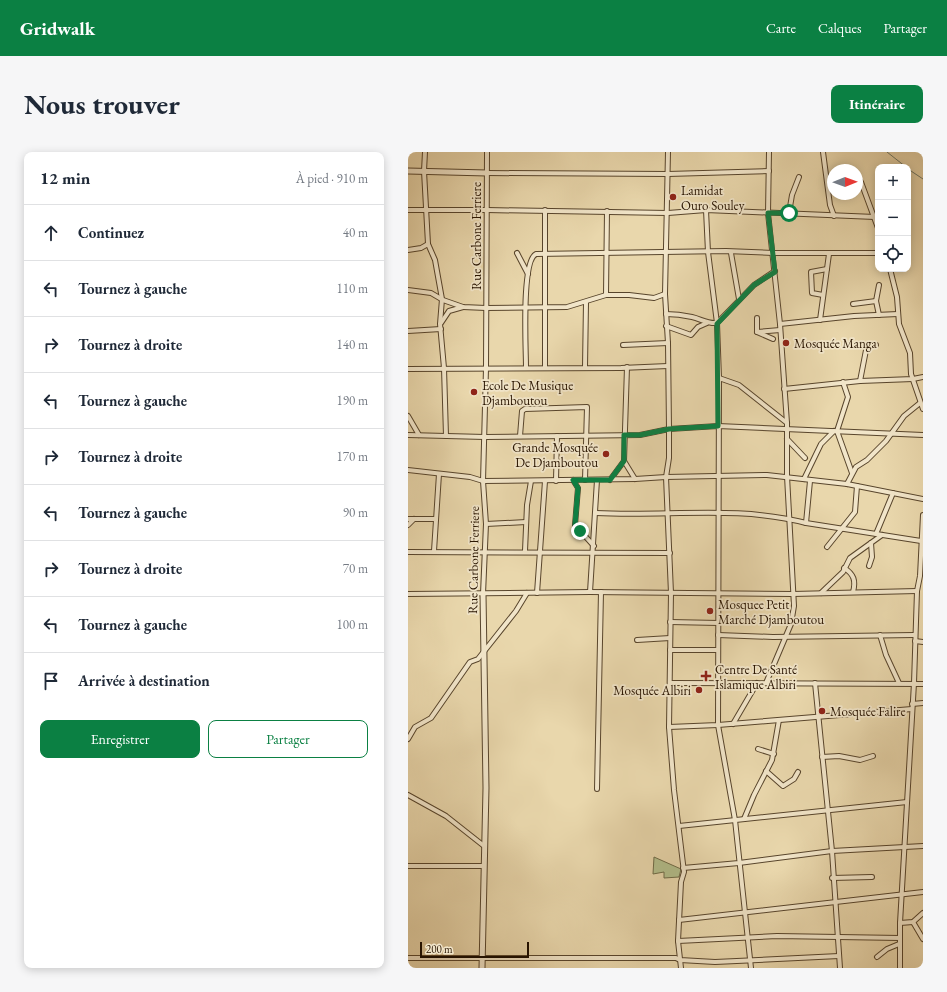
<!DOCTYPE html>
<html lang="fr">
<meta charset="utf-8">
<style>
:root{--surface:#fff;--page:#f6f6f7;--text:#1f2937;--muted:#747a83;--line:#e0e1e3;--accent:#0b8043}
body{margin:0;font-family:"EB Garamond",serif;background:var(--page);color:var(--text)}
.controls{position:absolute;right:12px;top:12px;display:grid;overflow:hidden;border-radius:8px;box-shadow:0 2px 10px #0003}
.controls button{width:36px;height:36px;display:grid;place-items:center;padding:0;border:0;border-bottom:1px solid var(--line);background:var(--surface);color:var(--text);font:20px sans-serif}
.compass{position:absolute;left:419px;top:12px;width:36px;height:36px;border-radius:50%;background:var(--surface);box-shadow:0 2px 10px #0003;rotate:89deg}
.scale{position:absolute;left:12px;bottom:10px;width:109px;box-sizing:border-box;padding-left:4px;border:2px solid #281401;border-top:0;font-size:11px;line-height:14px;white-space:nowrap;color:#281401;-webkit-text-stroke:3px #f1e5c9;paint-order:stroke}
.stop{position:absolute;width:12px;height:12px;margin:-9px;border:3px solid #0b8043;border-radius:50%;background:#fff}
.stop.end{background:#0b8043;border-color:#fff;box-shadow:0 1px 4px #0008}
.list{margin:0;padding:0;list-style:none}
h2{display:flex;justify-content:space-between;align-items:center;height:52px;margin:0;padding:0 16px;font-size:17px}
h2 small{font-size:13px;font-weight:400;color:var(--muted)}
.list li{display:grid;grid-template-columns:26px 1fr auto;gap:12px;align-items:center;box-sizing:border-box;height:56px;padding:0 16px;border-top:1px solid var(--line)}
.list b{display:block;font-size:15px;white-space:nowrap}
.list em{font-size:13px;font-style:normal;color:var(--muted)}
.actions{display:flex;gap:8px;padding:12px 16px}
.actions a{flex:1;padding:9px 0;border:1px solid var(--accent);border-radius:8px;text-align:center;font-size:14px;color:var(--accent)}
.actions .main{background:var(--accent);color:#fff}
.icon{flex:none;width:22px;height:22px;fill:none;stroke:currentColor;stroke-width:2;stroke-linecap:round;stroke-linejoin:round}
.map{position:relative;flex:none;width:515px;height:816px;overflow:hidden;border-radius:8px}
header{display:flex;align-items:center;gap:24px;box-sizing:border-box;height:56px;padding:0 20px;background:var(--accent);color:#fff}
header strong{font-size:19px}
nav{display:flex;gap:22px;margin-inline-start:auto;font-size:14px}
.intro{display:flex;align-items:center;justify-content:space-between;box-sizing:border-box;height:96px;padding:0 24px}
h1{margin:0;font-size:28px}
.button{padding:10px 18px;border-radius:8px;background:var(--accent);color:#fff;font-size:14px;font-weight:700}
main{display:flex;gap:24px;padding:0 24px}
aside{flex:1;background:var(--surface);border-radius:8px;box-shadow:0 2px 10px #0003}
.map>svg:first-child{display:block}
.green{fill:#b3bf8c;stroke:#6e6a46}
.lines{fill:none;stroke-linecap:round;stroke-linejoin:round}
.stream{stroke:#6b7768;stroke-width:1}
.minor-casing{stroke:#58452c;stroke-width:6}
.tertiary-casing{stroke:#58452c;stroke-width:7}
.minor{stroke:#f1e5c9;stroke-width:4}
.tertiary{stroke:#f1e5c9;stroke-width:5}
.route{stroke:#0b8043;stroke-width:5}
.poi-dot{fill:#8f2418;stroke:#f1e5c9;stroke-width:1.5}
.labels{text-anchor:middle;stroke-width:3.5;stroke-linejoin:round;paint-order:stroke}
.poi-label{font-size:13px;fill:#281401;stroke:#f1e5c9;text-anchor:start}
.street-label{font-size:13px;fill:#281401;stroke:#f1e5c9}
</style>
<header>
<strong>Gridwalk</strong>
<nav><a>Carte</a><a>Calques</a><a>Partager</a></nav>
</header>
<div class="intro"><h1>Nous trouver</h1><a class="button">Itinéraire</a></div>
<main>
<aside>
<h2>12 min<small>À pied · 910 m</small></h2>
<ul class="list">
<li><svg class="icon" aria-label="ahead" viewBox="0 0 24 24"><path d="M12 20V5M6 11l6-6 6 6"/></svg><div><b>Continuez</b></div><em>40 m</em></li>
<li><svg class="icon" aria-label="left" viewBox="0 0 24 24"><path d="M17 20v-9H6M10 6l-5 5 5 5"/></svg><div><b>Tournez à gauche</b></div><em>110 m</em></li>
<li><svg class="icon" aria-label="right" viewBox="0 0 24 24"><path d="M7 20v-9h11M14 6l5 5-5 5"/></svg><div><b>Tournez à droite</b></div><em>140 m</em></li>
<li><svg class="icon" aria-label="left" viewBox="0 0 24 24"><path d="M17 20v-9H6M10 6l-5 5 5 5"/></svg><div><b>Tournez à gauche</b></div><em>190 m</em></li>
<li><svg class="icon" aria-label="right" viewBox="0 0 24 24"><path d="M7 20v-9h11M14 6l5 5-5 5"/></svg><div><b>Tournez à droite</b></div><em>170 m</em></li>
<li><svg class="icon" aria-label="left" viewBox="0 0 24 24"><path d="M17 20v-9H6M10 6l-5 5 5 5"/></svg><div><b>Tournez à gauche</b></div><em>90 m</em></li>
<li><svg class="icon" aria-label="right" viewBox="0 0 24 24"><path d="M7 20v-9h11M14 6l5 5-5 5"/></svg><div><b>Tournez à droite</b></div><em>70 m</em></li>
<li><svg class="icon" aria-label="left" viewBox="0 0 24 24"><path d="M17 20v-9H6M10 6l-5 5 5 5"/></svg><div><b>Tournez à gauche</b></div><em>100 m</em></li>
<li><svg class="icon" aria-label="arrive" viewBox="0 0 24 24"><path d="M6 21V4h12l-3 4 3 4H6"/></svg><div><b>Arrivée à destination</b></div></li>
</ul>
<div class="actions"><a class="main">Enregistrer</a><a>Partager</a></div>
</aside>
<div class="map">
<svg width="515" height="816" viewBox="0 0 515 816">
<rect width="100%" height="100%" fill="#e9d7ac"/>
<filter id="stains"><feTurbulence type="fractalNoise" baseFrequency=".005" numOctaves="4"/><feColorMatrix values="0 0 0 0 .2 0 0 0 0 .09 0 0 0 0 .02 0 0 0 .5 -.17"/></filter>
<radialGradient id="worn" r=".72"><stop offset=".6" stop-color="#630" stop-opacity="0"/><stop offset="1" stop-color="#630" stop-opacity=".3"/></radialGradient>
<polygon class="green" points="246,705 273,717 271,725 256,726 256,720 245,722"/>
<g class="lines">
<g class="stream">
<polyline points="479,0 498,15"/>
<polyline points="500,17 515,27"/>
</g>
<defs>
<g id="minor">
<polyline points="17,0 16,19 20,92 27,108 34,147 32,172 36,216 38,284"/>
<polyline points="260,0 257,142 260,191 261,277 261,306 258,325 263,441 261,575 266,638 276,720 273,730 270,789 273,816"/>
<polyline points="415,0 422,53 426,64"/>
<polyline points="79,21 260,22 361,19"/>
<polyline points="453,30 470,76"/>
<polyline points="0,58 79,58 260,61 298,58 467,65"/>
<polyline points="298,58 300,100 309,171 311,226 310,573 327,668 343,816"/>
<polyline points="381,61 384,43 391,25"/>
<polyline points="0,98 13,96 20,92"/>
<polyline points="109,101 120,122"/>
<polyline points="323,101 331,147"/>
<polyline points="482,117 489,145 491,172 502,201 503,222 515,257"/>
<polyline points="0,138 23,141 35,148 55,155 78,156 159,155 198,143 221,143 246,146 257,142"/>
<polyline points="198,143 199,59"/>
<polyline points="415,143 404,141 403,120 419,117"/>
<polyline points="445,152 468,149"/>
<path d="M258,162C267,162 275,163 284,165C293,167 299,172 309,171L346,133L367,119"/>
<polyline points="471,163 468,149 471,133"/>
<polyline points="349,166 349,180 372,178"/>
<polyline points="412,168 421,102"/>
<polyline points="33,171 41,159 55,155"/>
<polyline points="372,172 446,164 490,162"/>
<polyline points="258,174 283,183 290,175 299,171"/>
<polyline points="0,179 33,177"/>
<polyline points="349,180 365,187"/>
<polyline points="215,193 260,191"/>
<path d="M118,215C118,197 113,109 128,102L318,99L365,101H470"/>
<polyline points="137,215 137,58"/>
<polyline points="177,215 178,150"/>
<polyline points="219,215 216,309 227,327"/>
<polyline points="0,217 213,216 260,214"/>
<polyline points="311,226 331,233 379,271"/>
<polyline points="452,229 459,193 468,193"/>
<polyline points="435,230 440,245 429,279 444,321"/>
<polyline points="376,237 452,229 505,227 515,225"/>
<polyline points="0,264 11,283"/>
<polyline points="0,283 77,285 232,283 261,277 310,274 515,283"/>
<polyline points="112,284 114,259 117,257 179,255 177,328"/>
<polyline points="379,287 397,306"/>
<polyline points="0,318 62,325 75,329 227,327 258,325 359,323 439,332 515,347"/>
<polyline points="396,327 413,292 426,279"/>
<polyline points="165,328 170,336 167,373 186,394"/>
<polyline points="202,328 216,309"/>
<polyline points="148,329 149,284"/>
<polyline points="439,332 448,315 459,308 478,289 496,264 512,251"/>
<path d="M188,361C258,365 329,353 398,371L513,389"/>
<polyline points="0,367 28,367"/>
<polyline points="398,371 402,329"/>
<polyline points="78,372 118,370"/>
<polyline points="0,373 6,367"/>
<polyline points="468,382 485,341"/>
<polyline points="419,395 447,360 449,334"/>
<polyline points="26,399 31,322"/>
<polyline points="117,399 119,353 123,329"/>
<polyline points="0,400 262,401"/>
<polyline points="461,414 464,405 463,391"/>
<path d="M436,416C446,422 448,429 445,440"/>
<polyline points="182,440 189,328"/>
<polyline points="129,441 137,329"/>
<polyline points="413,441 435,420 442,406 474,383"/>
<polyline points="0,442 182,440 385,442 509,439"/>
<polyline points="75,442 78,372 75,329 78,216 79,0"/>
<polyline points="262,470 311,471"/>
<polyline points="310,483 365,485 507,483"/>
<polyline points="472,483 478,503 491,531"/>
<polyline points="229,488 262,486"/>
<polyline points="507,489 515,490"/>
<polyline points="262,498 310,498"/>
<polyline points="262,531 515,532"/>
<polyline points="358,531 383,472 386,454 379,324 379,271 372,172 360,61 361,0"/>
<polyline points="407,531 424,699 432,816"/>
<polyline points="504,552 515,551"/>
<polyline points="325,572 349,531"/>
<polyline points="261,575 310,573 504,557"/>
<polyline points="0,587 7,575 23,566 62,510 70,507 108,459 119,441"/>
<polyline points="350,597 366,602"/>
<polyline points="414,605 431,604 452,608 465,604"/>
<polyline points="358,619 375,634 386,627 390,620"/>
<polyline points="189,637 193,440"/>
<polyline points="0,643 38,664 76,694"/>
<polyline points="336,667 346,643 364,608 371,568"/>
<polyline points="271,674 499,650"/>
<polyline points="0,714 76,714"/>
<polyline points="275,716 331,711 424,699 515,694"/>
<polyline points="424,726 464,725"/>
<polyline points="271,768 515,740"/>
<polyline points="505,770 515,787"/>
<polyline points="492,771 505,770 515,761"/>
<polyline points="270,789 369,784 492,786"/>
<polyline points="469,805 479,797 491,792"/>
<polyline points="0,806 268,806 272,808 307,810 431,804"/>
<polyline points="492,816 492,771 506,531 509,439 512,424 515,363"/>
</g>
<g id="tertiary">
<polyline points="0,19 79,21"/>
<polyline points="74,816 78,636 75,442"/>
</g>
</defs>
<use href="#minor" class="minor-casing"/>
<use href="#tertiary" class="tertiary-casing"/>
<use href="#minor" class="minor"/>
<use href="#tertiary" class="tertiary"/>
</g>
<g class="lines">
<polyline class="route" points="172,379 167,373 170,336 165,328 202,328 216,309 216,283 232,283 261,277 310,274 309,172 346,133 367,120 360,61 381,61"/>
</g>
<g class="poi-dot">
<circle cx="265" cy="45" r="4"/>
<circle cx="378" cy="191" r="4"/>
<circle cx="66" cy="240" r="4"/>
<circle cx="198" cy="302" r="4"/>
<circle cx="302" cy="459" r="4"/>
<path d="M296 518h4v4h4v4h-4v4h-4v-4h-4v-4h4z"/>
<circle cx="291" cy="538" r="4"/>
<circle cx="414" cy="559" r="4"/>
</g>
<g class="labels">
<g class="poi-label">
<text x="273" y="43">Lamidat<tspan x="273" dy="15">Ouro Souley</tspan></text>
<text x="386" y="196">Mosquée Manga</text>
<text x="74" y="238">Ecole De Musique<tspan x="74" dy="15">Djamboutou</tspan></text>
<text x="190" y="300" text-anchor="end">Grande Mosquée<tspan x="190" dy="15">De Djamboutou</tspan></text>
<text x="310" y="457">Mosquee Petit<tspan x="310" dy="15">Marché Djamboutou</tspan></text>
<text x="307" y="522">Centre De Santé<tspan x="307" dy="15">Islamique Albiri</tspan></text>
<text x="283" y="543" text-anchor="end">Mosquée Albiri</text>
<text x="422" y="564">Mosquée Falire</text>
</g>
<g class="street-label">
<text transform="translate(68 84) rotate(-90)" y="5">Rue Carbone Ferriere</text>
<text transform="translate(65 408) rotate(-89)" y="5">Rue Carbone Ferriere</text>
</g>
</g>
<rect width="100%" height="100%" filter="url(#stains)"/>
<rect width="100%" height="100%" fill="url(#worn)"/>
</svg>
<div class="controls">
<button>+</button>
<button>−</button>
<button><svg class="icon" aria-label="locate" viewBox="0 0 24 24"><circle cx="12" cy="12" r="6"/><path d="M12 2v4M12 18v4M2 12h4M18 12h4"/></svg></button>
</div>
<svg class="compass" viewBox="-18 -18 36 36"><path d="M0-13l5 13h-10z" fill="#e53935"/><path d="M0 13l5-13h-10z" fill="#747a83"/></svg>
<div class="scale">200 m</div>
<div class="stop" style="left:381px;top:61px"></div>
<div class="stop end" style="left:172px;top:379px"></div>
</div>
</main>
